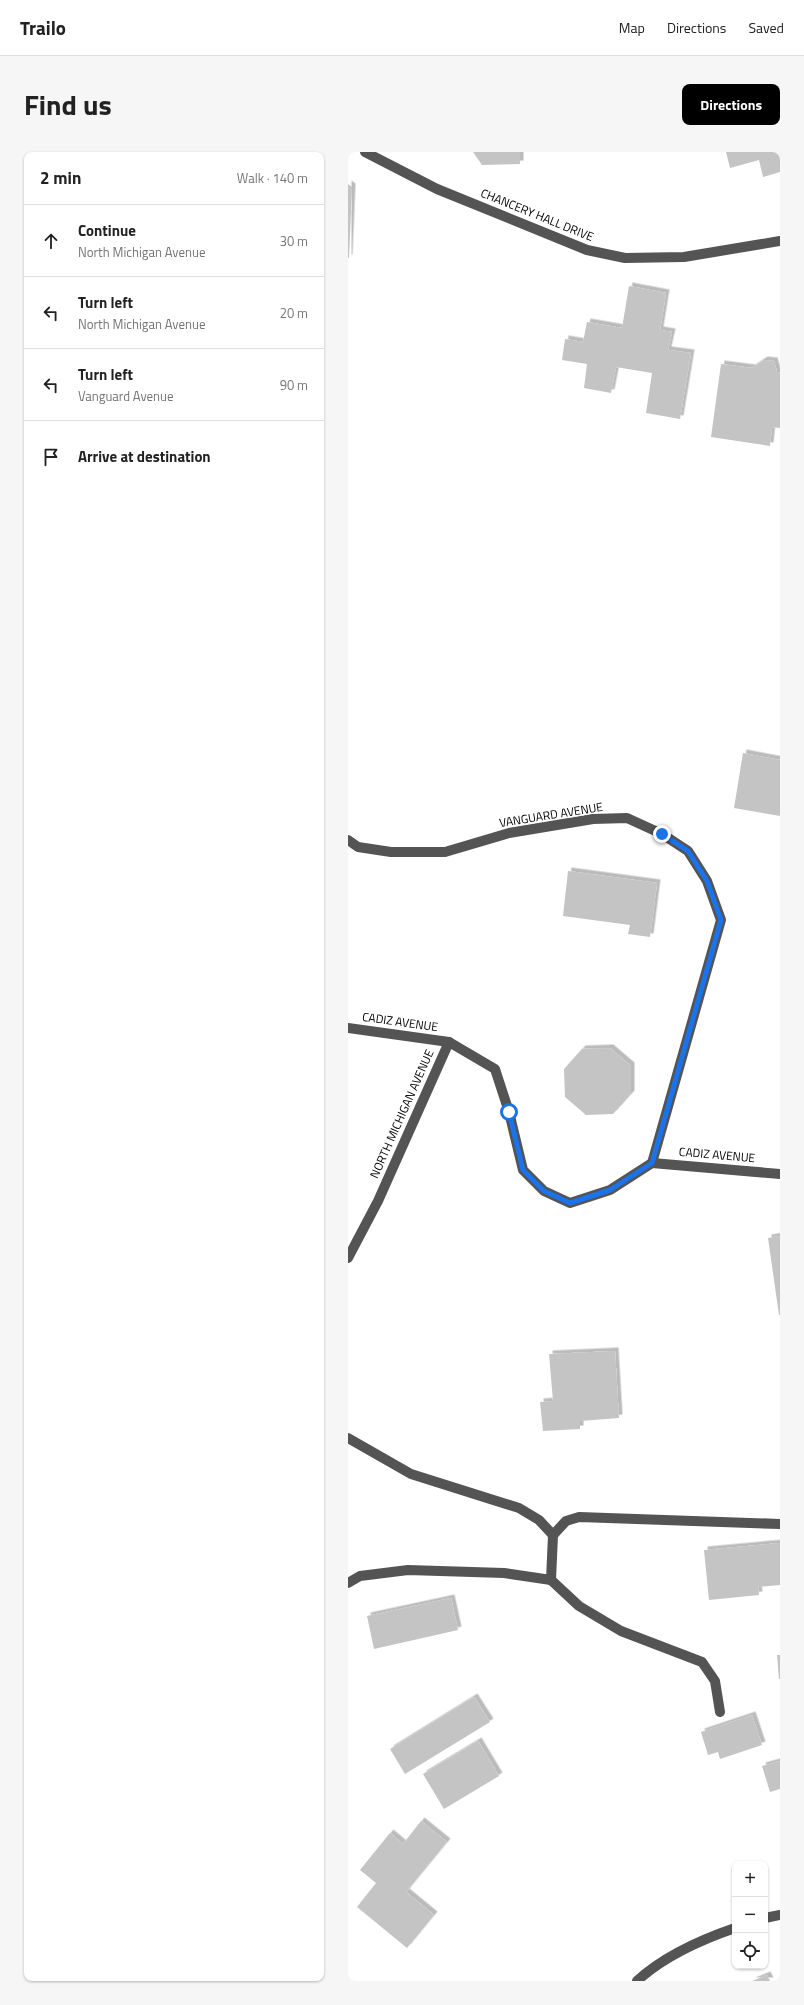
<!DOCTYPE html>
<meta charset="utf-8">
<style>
:root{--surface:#fff;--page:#f6f6f6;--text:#222;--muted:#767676;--line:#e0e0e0;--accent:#000}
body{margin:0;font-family:"Titillium Web",sans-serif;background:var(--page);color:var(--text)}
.controls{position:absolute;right:12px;bottom:12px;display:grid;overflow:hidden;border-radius:8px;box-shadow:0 1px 3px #0004}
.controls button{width:36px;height:36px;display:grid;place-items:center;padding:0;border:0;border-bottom:1px solid var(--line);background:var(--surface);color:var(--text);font:20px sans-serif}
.stop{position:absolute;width:12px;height:12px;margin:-9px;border:3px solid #1a73e8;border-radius:50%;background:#fff}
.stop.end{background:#1a73e8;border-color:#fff;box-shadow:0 1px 4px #0008}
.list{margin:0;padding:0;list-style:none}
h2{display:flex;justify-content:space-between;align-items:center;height:52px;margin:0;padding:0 16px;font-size:17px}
h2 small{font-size:13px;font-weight:400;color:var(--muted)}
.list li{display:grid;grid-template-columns:26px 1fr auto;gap:12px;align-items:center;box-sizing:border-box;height:72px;padding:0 16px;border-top:1px solid var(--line)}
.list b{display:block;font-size:15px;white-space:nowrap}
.list p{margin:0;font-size:13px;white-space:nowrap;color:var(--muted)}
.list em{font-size:13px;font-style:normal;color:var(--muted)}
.icon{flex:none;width:22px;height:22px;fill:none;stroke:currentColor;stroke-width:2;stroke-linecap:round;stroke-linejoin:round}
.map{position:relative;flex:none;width:432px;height:1829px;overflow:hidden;border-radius:8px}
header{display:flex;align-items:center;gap:24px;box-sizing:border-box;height:56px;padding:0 20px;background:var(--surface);border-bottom:1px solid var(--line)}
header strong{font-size:19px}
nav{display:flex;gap:22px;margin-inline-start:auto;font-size:14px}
.intro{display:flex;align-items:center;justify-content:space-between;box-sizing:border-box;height:96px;padding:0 24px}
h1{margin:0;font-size:28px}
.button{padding:10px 18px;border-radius:8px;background:var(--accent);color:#fff;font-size:14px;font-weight:700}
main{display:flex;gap:24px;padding:0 24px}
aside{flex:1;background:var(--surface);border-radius:8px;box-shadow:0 1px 3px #0004}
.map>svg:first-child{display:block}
.building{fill:#c4c4c4;filter:url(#shadow)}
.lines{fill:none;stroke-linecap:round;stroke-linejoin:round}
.minor{stroke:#545454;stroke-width:10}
.route{stroke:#1a73e8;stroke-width:5}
.labels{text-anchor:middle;stroke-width:3;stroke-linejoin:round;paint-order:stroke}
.street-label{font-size:12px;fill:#000;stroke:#fff}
</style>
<header>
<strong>Trailo</strong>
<nav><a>Map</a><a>Directions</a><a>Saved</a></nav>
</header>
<div class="intro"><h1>Find us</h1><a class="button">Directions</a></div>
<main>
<aside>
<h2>2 min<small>Walk · 140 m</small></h2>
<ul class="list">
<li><svg class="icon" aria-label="ahead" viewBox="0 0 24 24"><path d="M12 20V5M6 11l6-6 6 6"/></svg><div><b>Continue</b><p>North Michigan Avenue</p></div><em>30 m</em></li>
<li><svg class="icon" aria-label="left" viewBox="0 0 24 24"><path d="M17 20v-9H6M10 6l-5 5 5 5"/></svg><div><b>Turn left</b><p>North Michigan Avenue</p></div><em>20 m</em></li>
<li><svg class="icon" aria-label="left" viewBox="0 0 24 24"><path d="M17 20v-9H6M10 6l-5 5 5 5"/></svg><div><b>Turn left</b><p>Vanguard Avenue</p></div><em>90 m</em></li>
<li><svg class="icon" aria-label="arrive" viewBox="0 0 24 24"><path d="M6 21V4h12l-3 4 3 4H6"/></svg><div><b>Arrive at destination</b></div></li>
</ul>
</aside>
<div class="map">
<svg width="432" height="1829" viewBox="0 0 432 1829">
<defs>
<filter id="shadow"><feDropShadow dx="3.5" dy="-3.5" stdDeviation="0" flood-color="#0004"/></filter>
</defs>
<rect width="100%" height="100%" fill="#fff"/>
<g class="building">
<polygon points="125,0 172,0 172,12 134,13"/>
<polygon points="378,0 432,0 432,20 415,25 411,8 382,16"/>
<polygon points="0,32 4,35 1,106 0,106"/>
<polygon points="281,134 318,141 312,178 324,180 320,198 343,201 332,267 298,261 304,221 268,215 263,241 236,236 239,212 214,208 217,187 235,190 239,170 274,176"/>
<polygon points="416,208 426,209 429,220 432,221 432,276 424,275 422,294 363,285 373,212 404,216"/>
<polygon points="395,601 432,608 432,664 386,656"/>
<polygon points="220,719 309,731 302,785 280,782 282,773 215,764"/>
<polygon points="262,896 283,914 283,942 265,962 238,963 217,945 216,917 234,897"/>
<polygon points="432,1084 432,1163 431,1163 420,1086"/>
<polygon points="267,1199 271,1266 232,1269 232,1277 195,1279 192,1250 205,1249 201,1202"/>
<polygon points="432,1391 432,1433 410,1435 411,1443 361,1448 356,1398"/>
<polygon points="103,1446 110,1478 26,1497 19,1464"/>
<polygon points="429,1503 432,1503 432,1527 431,1527"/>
<polygon points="126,1545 142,1570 57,1622 42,1597"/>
<polygon points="404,1563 414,1593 372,1607 370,1600 360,1603 353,1580"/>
<polygon points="130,1589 151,1624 96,1657 75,1622"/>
<polygon points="432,1609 432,1637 422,1640 414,1614"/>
<polygon points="73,1669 99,1690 58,1740 86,1763 59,1796 9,1755 28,1731 12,1718 42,1681 55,1692"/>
<polygon points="419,1823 422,1829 404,1829"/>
</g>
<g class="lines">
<g class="minor">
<polyline points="17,0 89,37 239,98 277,106 336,105 432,89"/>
<polyline points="0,688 10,695 43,700 97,700 161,681 245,667 279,666 314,682 340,699 359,729 373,768 304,1011"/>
<polyline points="0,876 101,890"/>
<polyline points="304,1011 432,1022"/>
<polyline points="0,1106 30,1049 101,890 147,917 161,960 175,1018 196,1039 222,1051 262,1038 304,1011"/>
<polyline points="0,1286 63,1322 171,1356 191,1368 205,1383"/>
<polyline points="203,1428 231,1454 273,1479 354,1510 367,1529 372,1560"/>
<polyline points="0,1431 12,1424 60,1418 156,1421 203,1428 205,1383 218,1369 231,1365 432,1372"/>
<polyline points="417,1766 432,1763"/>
<path d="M289,1829C316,1804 352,1788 387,1776"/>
</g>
</g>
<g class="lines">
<polyline class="route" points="161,960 175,1018 196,1039 222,1051 262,1038 304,1011 373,768 359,729 340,699 314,682"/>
</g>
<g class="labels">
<g class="street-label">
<text transform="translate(189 63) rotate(22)" y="4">CHANCERY HALL DRIVE</text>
<text transform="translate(203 663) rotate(-9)" y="4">VANGUARD AVENUE</text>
<text transform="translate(52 870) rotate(8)" y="4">CADIZ AVENUE</text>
<text transform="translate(54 962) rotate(-66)" y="4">NORTH MICHIGAN AVENUE</text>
<text transform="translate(369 1003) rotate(5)" y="4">CADIZ AVENUE</text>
</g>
</g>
</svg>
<div class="controls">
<button>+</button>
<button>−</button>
<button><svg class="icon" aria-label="locate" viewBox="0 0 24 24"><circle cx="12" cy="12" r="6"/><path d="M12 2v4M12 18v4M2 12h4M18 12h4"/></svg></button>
</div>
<div class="stop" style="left:161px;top:960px"></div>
<div class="stop end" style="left:314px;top:682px"></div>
</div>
</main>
